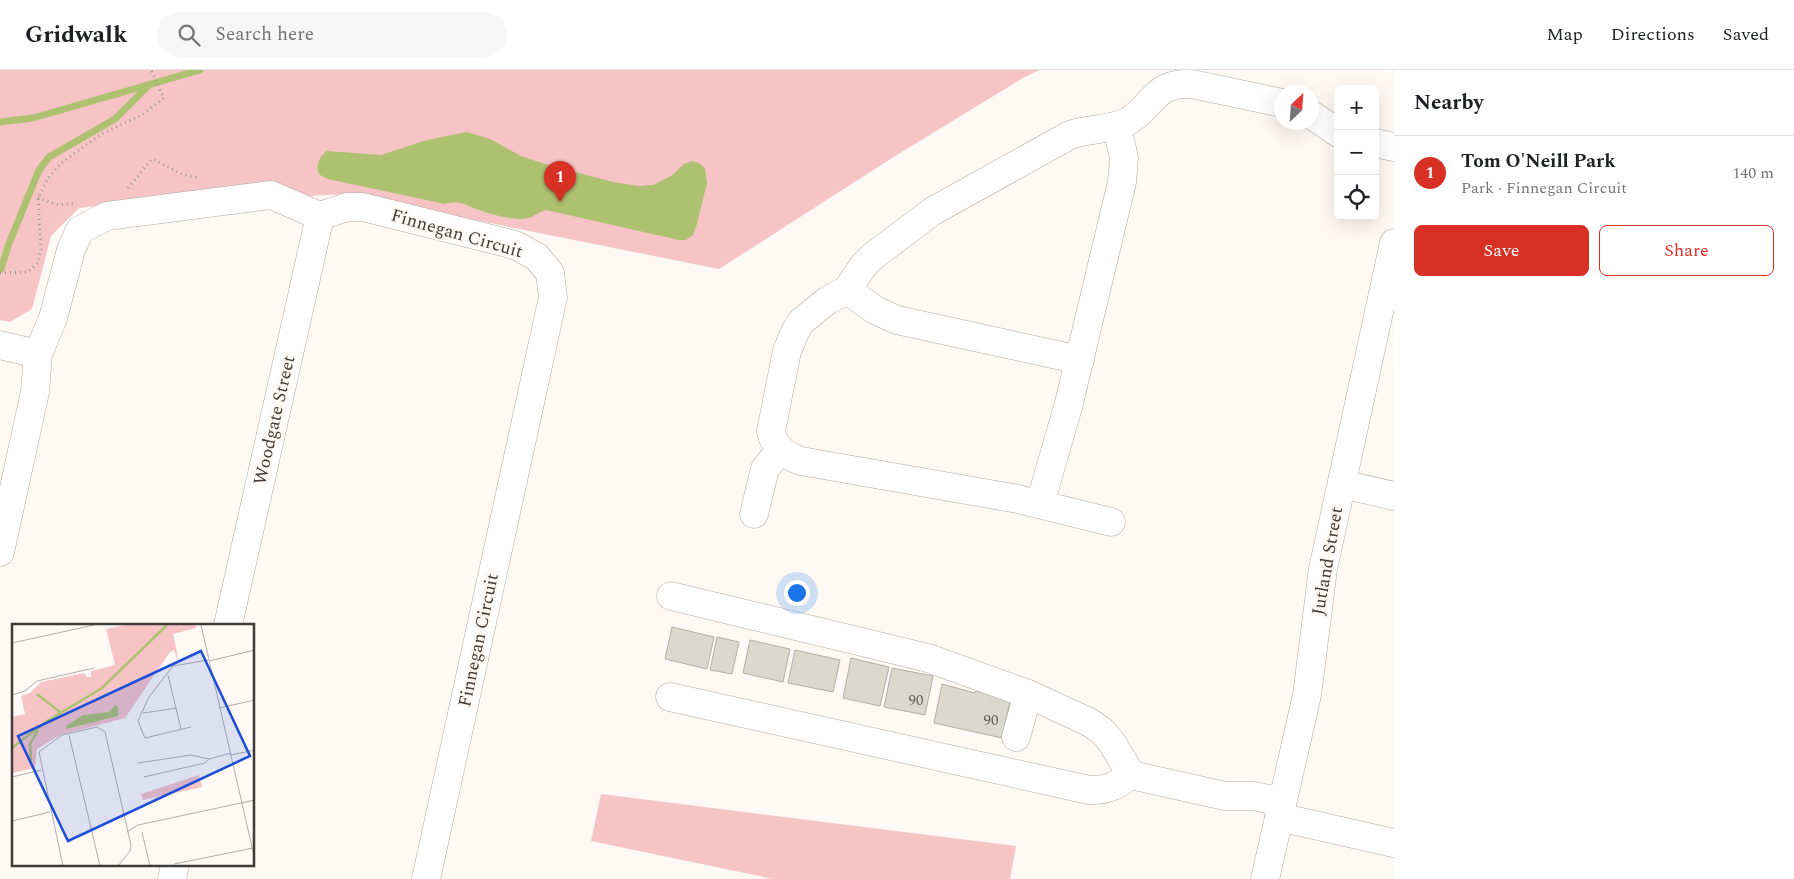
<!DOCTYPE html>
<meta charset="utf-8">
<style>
:root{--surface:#fff;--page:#f6f6f6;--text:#202124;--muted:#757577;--line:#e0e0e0;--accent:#d93025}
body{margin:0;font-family:Spectral,serif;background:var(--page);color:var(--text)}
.controls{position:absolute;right:15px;top:15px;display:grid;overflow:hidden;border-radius:8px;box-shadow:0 5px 20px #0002}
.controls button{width:45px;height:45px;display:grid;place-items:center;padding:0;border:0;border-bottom:1px solid var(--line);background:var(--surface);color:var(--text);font:25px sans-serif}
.compass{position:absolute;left:1274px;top:15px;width:45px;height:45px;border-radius:50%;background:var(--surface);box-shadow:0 5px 20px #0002;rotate:25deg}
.you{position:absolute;left:796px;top:522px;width:18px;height:18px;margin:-12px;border:4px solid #fff;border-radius:50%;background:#1a73e8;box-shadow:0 0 0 8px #1a73e833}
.badge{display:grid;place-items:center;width:32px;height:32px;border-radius:50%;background:var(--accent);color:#fff;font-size:16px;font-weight:700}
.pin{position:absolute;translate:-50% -41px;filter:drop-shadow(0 1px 2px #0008)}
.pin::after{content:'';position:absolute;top:26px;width:18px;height:15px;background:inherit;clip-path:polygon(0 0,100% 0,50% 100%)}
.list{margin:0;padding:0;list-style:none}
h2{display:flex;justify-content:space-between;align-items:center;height:65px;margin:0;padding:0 20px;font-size:21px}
h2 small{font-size:16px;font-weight:400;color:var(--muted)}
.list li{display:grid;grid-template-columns:32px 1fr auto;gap:15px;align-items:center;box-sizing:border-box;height:75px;padding:0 20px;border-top:1px solid var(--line)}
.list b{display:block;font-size:19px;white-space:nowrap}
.list p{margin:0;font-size:16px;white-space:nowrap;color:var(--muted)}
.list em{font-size:16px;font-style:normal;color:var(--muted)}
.actions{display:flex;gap:10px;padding:15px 20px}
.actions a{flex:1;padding:11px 0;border:1px solid var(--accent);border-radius:8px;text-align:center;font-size:18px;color:var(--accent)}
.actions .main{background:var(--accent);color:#fff}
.icon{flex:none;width:28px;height:28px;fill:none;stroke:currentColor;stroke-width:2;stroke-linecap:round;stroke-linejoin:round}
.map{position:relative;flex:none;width:1394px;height:809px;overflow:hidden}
header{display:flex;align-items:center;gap:30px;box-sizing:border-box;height:70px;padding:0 25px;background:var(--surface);border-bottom:1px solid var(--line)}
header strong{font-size:24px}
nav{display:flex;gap:28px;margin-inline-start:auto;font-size:18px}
.search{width:350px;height:45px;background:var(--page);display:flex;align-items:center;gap:12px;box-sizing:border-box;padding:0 18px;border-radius:28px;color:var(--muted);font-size:19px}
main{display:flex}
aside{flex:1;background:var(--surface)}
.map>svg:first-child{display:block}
.green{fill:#f7c4c6}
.water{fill:#aec170}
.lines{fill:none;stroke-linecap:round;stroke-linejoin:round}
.stream{stroke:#aec170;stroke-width:7}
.building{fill:#dbd8ce;stroke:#b2afa5}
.minor-casing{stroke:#aea79f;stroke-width:29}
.path{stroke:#9c9793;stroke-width:3;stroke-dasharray:1 4;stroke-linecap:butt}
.minor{stroke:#fff;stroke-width:28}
.labels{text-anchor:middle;stroke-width:4.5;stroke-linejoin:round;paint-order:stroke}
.number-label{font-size:15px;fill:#66625e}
.street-label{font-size:18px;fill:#3f3b38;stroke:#fef9f4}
.inset-river{fill:none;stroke:#aec170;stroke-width:2.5}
.inset-road{fill:none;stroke:#b2ada9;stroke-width:1}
.view{fill:#1d4ed8;fill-opacity:0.15;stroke:#1d4ed8;stroke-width:2.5}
.inset-edge{fill:none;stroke:#3f3b38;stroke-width:2.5}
</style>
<header>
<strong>Gridwalk</strong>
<div class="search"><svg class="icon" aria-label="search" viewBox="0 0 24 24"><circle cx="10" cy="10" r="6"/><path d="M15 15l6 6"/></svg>Search here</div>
<nav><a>Map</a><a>Directions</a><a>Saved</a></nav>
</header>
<main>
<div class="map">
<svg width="1394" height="809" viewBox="0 0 1394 809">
<rect width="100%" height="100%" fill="#fef9f4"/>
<g class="green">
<polygon points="0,0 1039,0 1023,8 892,88 719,199 345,124 309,126 263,116 79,138 51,166 32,239 10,252 0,250"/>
<polygon points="601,724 1016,776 1010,809 773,809 591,771"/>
</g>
<path class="water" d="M467,62L490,69L521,86L545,94L613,112L639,116L653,115L671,106L684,94L692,91L699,93L705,98L707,113L696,157L693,165L686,170H679L546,140C537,143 530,150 521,149C510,149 489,144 479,140C465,135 461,130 445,134L328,109C327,109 321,105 320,105C314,98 320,85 327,81L381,85L427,70Z"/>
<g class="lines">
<g class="stream">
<polyline points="0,52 33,48 200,0"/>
<polyline points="1,199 8,176 39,100 49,87 115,49 149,15"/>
</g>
</g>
<g class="building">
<polygon points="672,557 714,567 707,599 665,589"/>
<polygon points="717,567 739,572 732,604 710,600"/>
<polygon points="750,570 790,579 783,612 743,603"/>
<polygon points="795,580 840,590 833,622 788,613"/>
<polygon points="851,588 889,597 880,636 843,628"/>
<polygon points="892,598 933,606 925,645 884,637"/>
<polygon points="942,614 975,623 976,621 1000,627 1000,629 1010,631 1002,668 934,653"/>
</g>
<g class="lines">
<defs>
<g id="minor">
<polyline points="1312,45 1338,63"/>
<polyline points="1375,73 1394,77"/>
<polyline points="847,220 875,240 897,250 1080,290"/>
<polyline points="0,275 38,284"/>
<polyline points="1342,414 1394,426"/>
<polyline points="1040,434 1068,337 1122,112 1124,88 1117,56"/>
<polyline points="754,444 765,399 780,380"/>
<path d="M1111,452L1018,429L801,391C786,386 774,378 771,361L787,281L795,262L801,252L828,230L847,220L863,196L873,186L933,141L1070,65C1088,58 1116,60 1130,50C1155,34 1154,12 1192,14L1282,33"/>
<polyline points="0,482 35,322 38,284 53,248 71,180 80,160 107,146 271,125 320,146 347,137 363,137 515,175 537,187 550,203 553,227 426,809"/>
<polyline points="671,526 928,588 1028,624 1089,652 1102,661 1113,674 1131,705"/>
<polyline points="228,555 320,146"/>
<path d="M670,627L1089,720C1107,721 1117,715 1131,705L1225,726H1254L1282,732"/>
<polyline points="1016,667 1028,624"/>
<polyline points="1279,747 1394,773"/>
<polyline points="172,809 175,795"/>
<polyline points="1265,809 1307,625 1323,499 1394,173"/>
</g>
</defs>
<use href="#minor" class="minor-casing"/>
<g class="path">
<polyline points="128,118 152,89 182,104 198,108"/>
<polyline points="38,128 58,135 76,133"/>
<polyline points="0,203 28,202 38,193 41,179 38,128 48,108 60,94 101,64 142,45 164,28 151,0"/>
</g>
<use href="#minor" class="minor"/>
</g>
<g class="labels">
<g class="number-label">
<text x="916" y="635">90</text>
<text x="991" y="655">90</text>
</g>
<g class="street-label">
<text transform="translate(457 163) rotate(16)" y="6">Finnegan Circuit</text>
<text transform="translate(274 350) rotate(-77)" y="6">Woodgate Street</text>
<text transform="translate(1327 491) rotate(-80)" y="6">Jutland Street</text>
<text transform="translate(478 570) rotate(-78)" y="6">Finnegan Circuit</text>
</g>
</g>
<g transform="translate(12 554)">
<rect width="242" height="242" fill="#fef9f4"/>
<path d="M113,1H183L184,4L161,10L167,38L162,26L158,28L113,94L48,111L25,125L23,144L0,149V93L13,90L9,72L18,69L29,58L72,49L75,53H79V47L103,41L94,5ZM187,151L190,163L131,176L129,170Z" fill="#f7c4c6"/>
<path d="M103,81L106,83V92L54,105V102L71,91L97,88Z" fill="#aec170"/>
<path class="inset-river" d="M25,70L48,88M0,124L35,97L90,64L155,1M19,138L18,120L26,106"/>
<path class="inset-road" d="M189,1L243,236M0,19L82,1M197,37L243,26M156,51L169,105M0,71L13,67L25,57L82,44M207,84L243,76M131,89L165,84M179,103L133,114L126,97L137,73L161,42L196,36M57,111L88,242M219,131L243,126M126,139L179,131L197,135M0,153L29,146M132,153L193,139L197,135L219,129M0,197L38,188M115,208L126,201L243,176M130,208L138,242M162,240L241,224M51,242L27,128L50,111L85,103L93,108L119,221L118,227L106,242"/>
<path class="view" d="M189,27L238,132L56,217L6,112Z"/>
<rect width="242" height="242" class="inset-edge"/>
</g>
</svg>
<div class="controls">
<button>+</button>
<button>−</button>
<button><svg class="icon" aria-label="locate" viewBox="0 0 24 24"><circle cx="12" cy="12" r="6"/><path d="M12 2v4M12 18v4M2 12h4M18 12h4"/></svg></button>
</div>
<svg class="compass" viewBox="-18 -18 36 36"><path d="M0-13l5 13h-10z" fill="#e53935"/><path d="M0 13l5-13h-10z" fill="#757577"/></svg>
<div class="you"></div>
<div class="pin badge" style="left:560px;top:132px">1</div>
</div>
<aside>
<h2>Nearby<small></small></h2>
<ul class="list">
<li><span class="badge">1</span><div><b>Tom O'Neill Park</b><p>Park · Finnegan Circuit</p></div><em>140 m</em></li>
</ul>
<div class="actions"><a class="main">Save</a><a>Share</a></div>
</aside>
</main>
